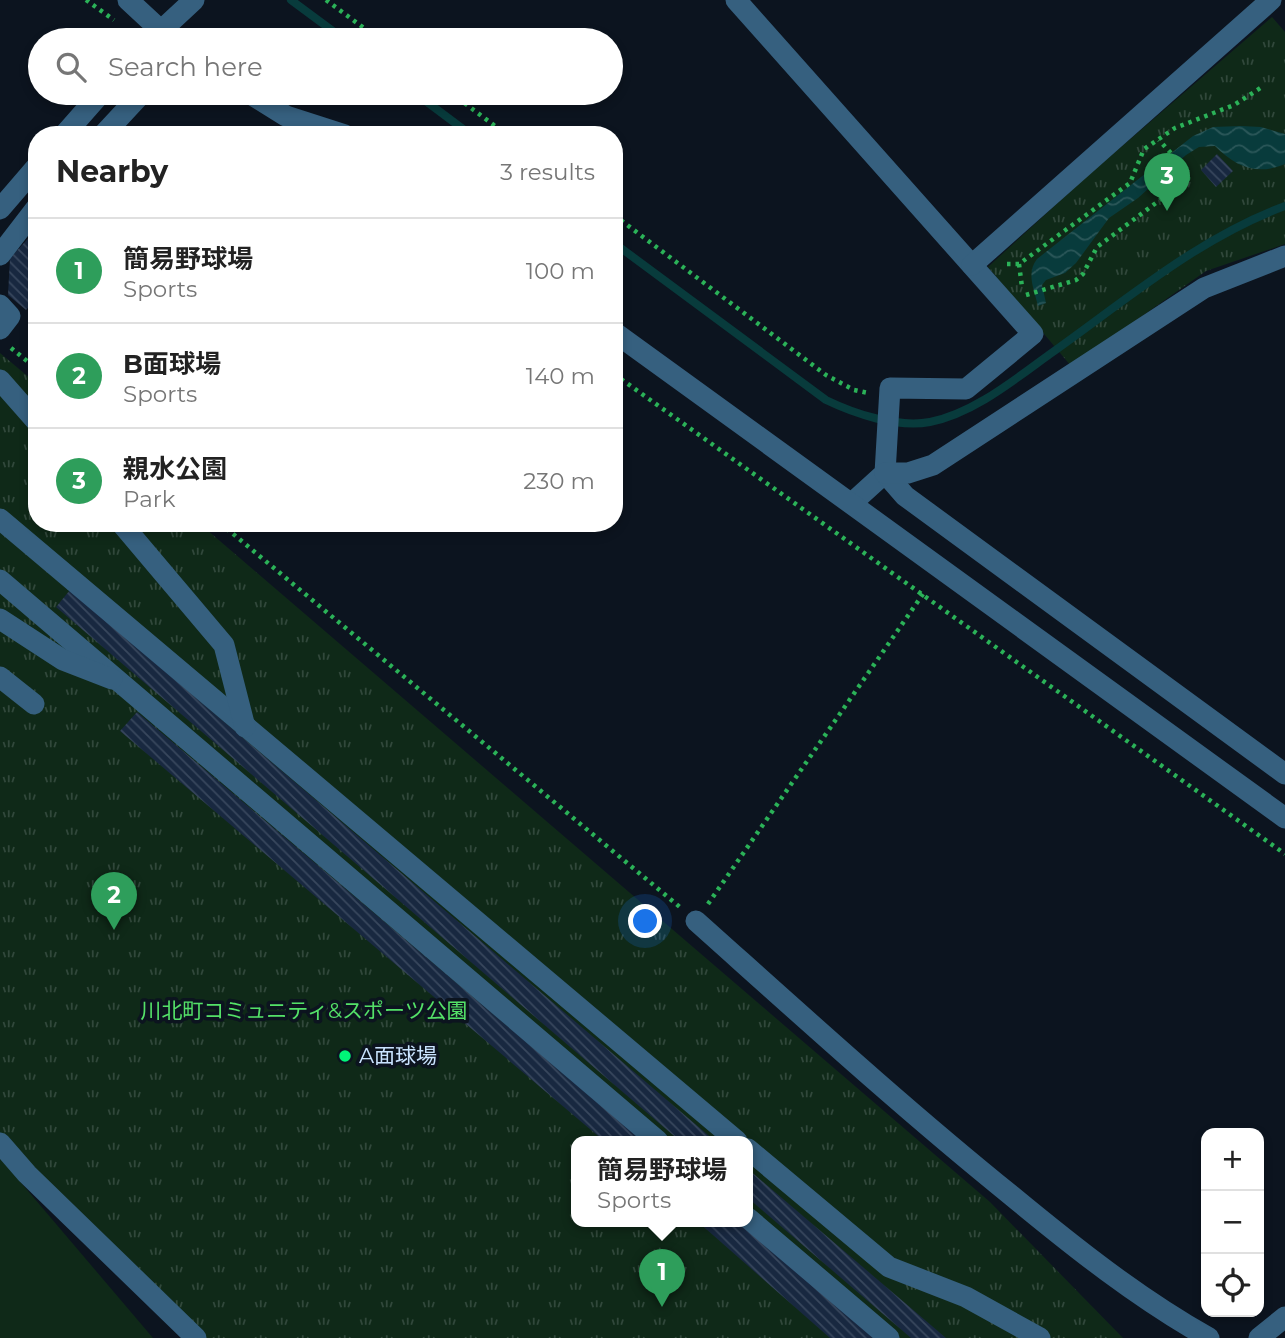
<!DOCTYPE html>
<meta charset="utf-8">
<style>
:root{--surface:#fff;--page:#f6f6f6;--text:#222;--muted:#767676;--line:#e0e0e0;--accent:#138149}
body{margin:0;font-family:Montserrat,"Noto Sans JP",sans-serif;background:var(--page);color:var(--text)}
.controls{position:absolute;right:21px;bottom:21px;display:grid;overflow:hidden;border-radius:14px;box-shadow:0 4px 10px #0003}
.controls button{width:63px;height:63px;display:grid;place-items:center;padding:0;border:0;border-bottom:2px solid var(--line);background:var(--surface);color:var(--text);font:35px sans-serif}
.you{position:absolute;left:646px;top:922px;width:24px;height:24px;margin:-18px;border:5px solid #fff;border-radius:50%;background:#1a73e8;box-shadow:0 0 0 10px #1a73e833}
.badge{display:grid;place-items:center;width:46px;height:46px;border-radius:50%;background:var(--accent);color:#fff;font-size:23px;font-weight:700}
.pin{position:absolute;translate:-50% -58px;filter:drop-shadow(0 2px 4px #0008)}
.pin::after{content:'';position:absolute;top:37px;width:24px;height:21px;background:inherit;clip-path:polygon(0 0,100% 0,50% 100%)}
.popup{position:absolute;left:571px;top:1136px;width:182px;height:91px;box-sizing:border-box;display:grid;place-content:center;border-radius:14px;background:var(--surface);filter:drop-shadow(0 2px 5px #0005);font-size:23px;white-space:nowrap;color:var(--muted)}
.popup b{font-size:26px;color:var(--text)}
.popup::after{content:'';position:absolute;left:50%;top:100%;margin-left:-14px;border:14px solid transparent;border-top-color:var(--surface)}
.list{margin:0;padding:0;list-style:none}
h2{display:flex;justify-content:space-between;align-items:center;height:91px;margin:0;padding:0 28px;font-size:30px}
h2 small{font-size:23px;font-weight:400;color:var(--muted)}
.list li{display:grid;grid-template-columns:46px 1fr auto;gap:21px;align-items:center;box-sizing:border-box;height:105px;padding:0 28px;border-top:2px solid var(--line)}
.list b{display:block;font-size:26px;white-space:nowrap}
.list p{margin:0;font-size:23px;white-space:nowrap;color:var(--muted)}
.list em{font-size:23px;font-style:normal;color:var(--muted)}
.icon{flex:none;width:38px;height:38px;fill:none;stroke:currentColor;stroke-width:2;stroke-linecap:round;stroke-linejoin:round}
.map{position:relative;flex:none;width:1285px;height:1338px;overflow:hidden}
.search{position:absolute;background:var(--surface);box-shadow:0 4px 10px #0003;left:28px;top:28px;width:595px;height:77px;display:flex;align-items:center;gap:18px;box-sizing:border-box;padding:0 24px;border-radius:38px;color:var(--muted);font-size:26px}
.panel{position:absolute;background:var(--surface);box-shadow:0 4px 10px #0003;left:28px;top:126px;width:595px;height:406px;border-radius:28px}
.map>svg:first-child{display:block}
.grass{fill:#0f2918}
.park{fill:url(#park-tufts);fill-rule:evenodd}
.water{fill:url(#water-waves)}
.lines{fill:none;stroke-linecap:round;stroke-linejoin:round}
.stream{stroke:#083b3c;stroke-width:8}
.building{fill:url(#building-back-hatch)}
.path{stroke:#2bb258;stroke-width:4.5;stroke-dasharray:3.5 5;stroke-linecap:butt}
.minor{stroke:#36607f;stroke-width:21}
.poi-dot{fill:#00f578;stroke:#0c141f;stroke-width:2.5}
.labels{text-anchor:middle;stroke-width:7;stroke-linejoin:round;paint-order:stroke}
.park-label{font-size:21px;fill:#54e168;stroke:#0c141f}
.poi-label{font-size:21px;fill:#cae4ff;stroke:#0c141f;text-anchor:start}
</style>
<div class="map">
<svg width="1285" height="1338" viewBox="0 0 1285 1338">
<defs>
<pattern id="park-tufts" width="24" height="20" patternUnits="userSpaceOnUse" patternTransform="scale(1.75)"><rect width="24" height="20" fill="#0f2918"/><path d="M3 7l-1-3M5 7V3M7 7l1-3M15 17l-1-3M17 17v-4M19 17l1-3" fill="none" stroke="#31483b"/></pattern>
<pattern id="water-waves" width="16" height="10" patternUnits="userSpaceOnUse" patternTransform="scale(1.75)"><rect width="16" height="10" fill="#083b3c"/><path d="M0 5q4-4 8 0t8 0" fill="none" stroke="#2b5759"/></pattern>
<pattern id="building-back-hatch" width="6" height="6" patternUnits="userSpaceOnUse" patternTransform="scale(1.75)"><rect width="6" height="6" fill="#182840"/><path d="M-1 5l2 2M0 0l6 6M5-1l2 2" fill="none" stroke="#38475d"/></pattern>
</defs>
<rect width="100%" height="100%" fill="#0c141f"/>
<polygon class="grass" points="0,1158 153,1338 0,1338"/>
<g class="park">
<polygon points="1272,17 1285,32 1285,244 1206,271 1071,366 988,267 1084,179"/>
<path d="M0,353L37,384V523H199L990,1202L1123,1338H183L0,1158ZM576,1141H748V1221H576Z"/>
</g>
<path class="water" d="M1241,126L1261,127L1285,134V164C1257,176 1236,167 1215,146L1199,147L1186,155L1138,198L1109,218L1076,263L1065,273L1046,280L1042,285L1046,303L1038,306C1034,289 1026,273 1037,259L1193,136L1213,127Z"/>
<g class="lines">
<g class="stream">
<polyline points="291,0 345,40"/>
<polyline points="415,93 471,135"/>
<path d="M614,243L826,400C855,414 897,428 930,422C974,413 1014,380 1050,354C1125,301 1198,238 1285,206"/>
</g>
</g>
<g class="building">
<polygon points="1217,154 1233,171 1216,187 1201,170"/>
<polygon points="37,229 37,298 26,310 8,295 10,258"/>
<polygon points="70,590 715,1141 680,1141 56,607"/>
<polygon points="137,712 643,1141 604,1141 120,731"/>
<polygon points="748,1169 946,1338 911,1338 748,1198"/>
<polygon points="697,1221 737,1221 875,1338 830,1338"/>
</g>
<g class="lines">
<g class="path">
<polyline points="86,0 114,20"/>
<polyline points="326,0 380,40"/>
<polyline points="451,93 507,135"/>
<polyline points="614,215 826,375 854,390 868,393"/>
<polyline points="1007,264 1019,264 1130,183 1144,149 1175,128 1234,105 1262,87"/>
<polyline points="1019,264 1022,287"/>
<polyline points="1026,295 1076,280 1083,274 1097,247 1188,179 1188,172 1159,140"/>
<polyline points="11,348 37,369"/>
<polyline points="614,374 1285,854"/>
<polyline points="220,523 681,908"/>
<polyline points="708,904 923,594"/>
</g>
<g class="minor">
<polyline points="128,0 170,39"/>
<polyline points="736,0 1033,334 966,389 890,388 885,473 852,503"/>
<polyline points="151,40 194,0"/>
<polyline points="249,93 286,116 345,135"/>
<polyline points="64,135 101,93"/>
<polyline points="103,135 142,93"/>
<polyline points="0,209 37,166"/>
<polyline points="0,255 37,207"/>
<polyline points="972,265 1271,0"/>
<polyline points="0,305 10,316 0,329"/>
<polyline points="614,332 1285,818"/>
<polyline points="0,380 37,422"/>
<polyline points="885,473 905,496 1285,774"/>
<polyline points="885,473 908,473 933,465 1204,288 1285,256"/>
<polyline points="0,519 737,1141"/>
<polyline points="121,523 224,645 245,727"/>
<polyline points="0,580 658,1141"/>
<polyline points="0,619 63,660 112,679"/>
<polyline points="0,677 34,704"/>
<path d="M696,921C800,1014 903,1108 1012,1196C1075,1248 1138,1298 1209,1338"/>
<polyline points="0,1143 27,1174 196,1338"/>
<polyline points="748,1149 889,1267 966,1297 1040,1338"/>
<polyline points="748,1218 889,1338"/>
<polyline points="1259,1338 1285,1317"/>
</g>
</g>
<circle class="poi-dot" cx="345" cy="1056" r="7"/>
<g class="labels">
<g class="park-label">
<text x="304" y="1018">川北町コミュニティ&amp;スポーツ公園</text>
</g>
<g class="poi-label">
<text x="359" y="1063">A面球場</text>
</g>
</g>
</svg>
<div class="controls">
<button>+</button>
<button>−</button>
<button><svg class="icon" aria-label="locate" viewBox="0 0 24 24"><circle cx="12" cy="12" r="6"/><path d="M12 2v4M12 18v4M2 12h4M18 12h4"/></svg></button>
</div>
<div class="you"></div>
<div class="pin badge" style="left:662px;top:1307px;background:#2e9e5b">1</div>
<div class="popup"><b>簡易野球場</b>Sports</div>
<div class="pin badge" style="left:114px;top:930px;background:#2e9e5b">2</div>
<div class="pin badge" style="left:1167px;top:211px;background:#2e9e5b">3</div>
<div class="search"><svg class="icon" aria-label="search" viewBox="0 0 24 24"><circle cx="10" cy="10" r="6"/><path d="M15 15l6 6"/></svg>Search here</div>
<section class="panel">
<h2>Nearby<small>3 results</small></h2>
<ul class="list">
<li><span class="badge" style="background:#2e9e5b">1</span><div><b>簡易野球場</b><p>Sports</p></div><em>100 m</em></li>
<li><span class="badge" style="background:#2e9e5b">2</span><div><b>B面球場</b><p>Sports</p></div><em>140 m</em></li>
<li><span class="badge" style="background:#2e9e5b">3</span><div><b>親水公園</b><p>Park</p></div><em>230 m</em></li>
</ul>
</section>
</div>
